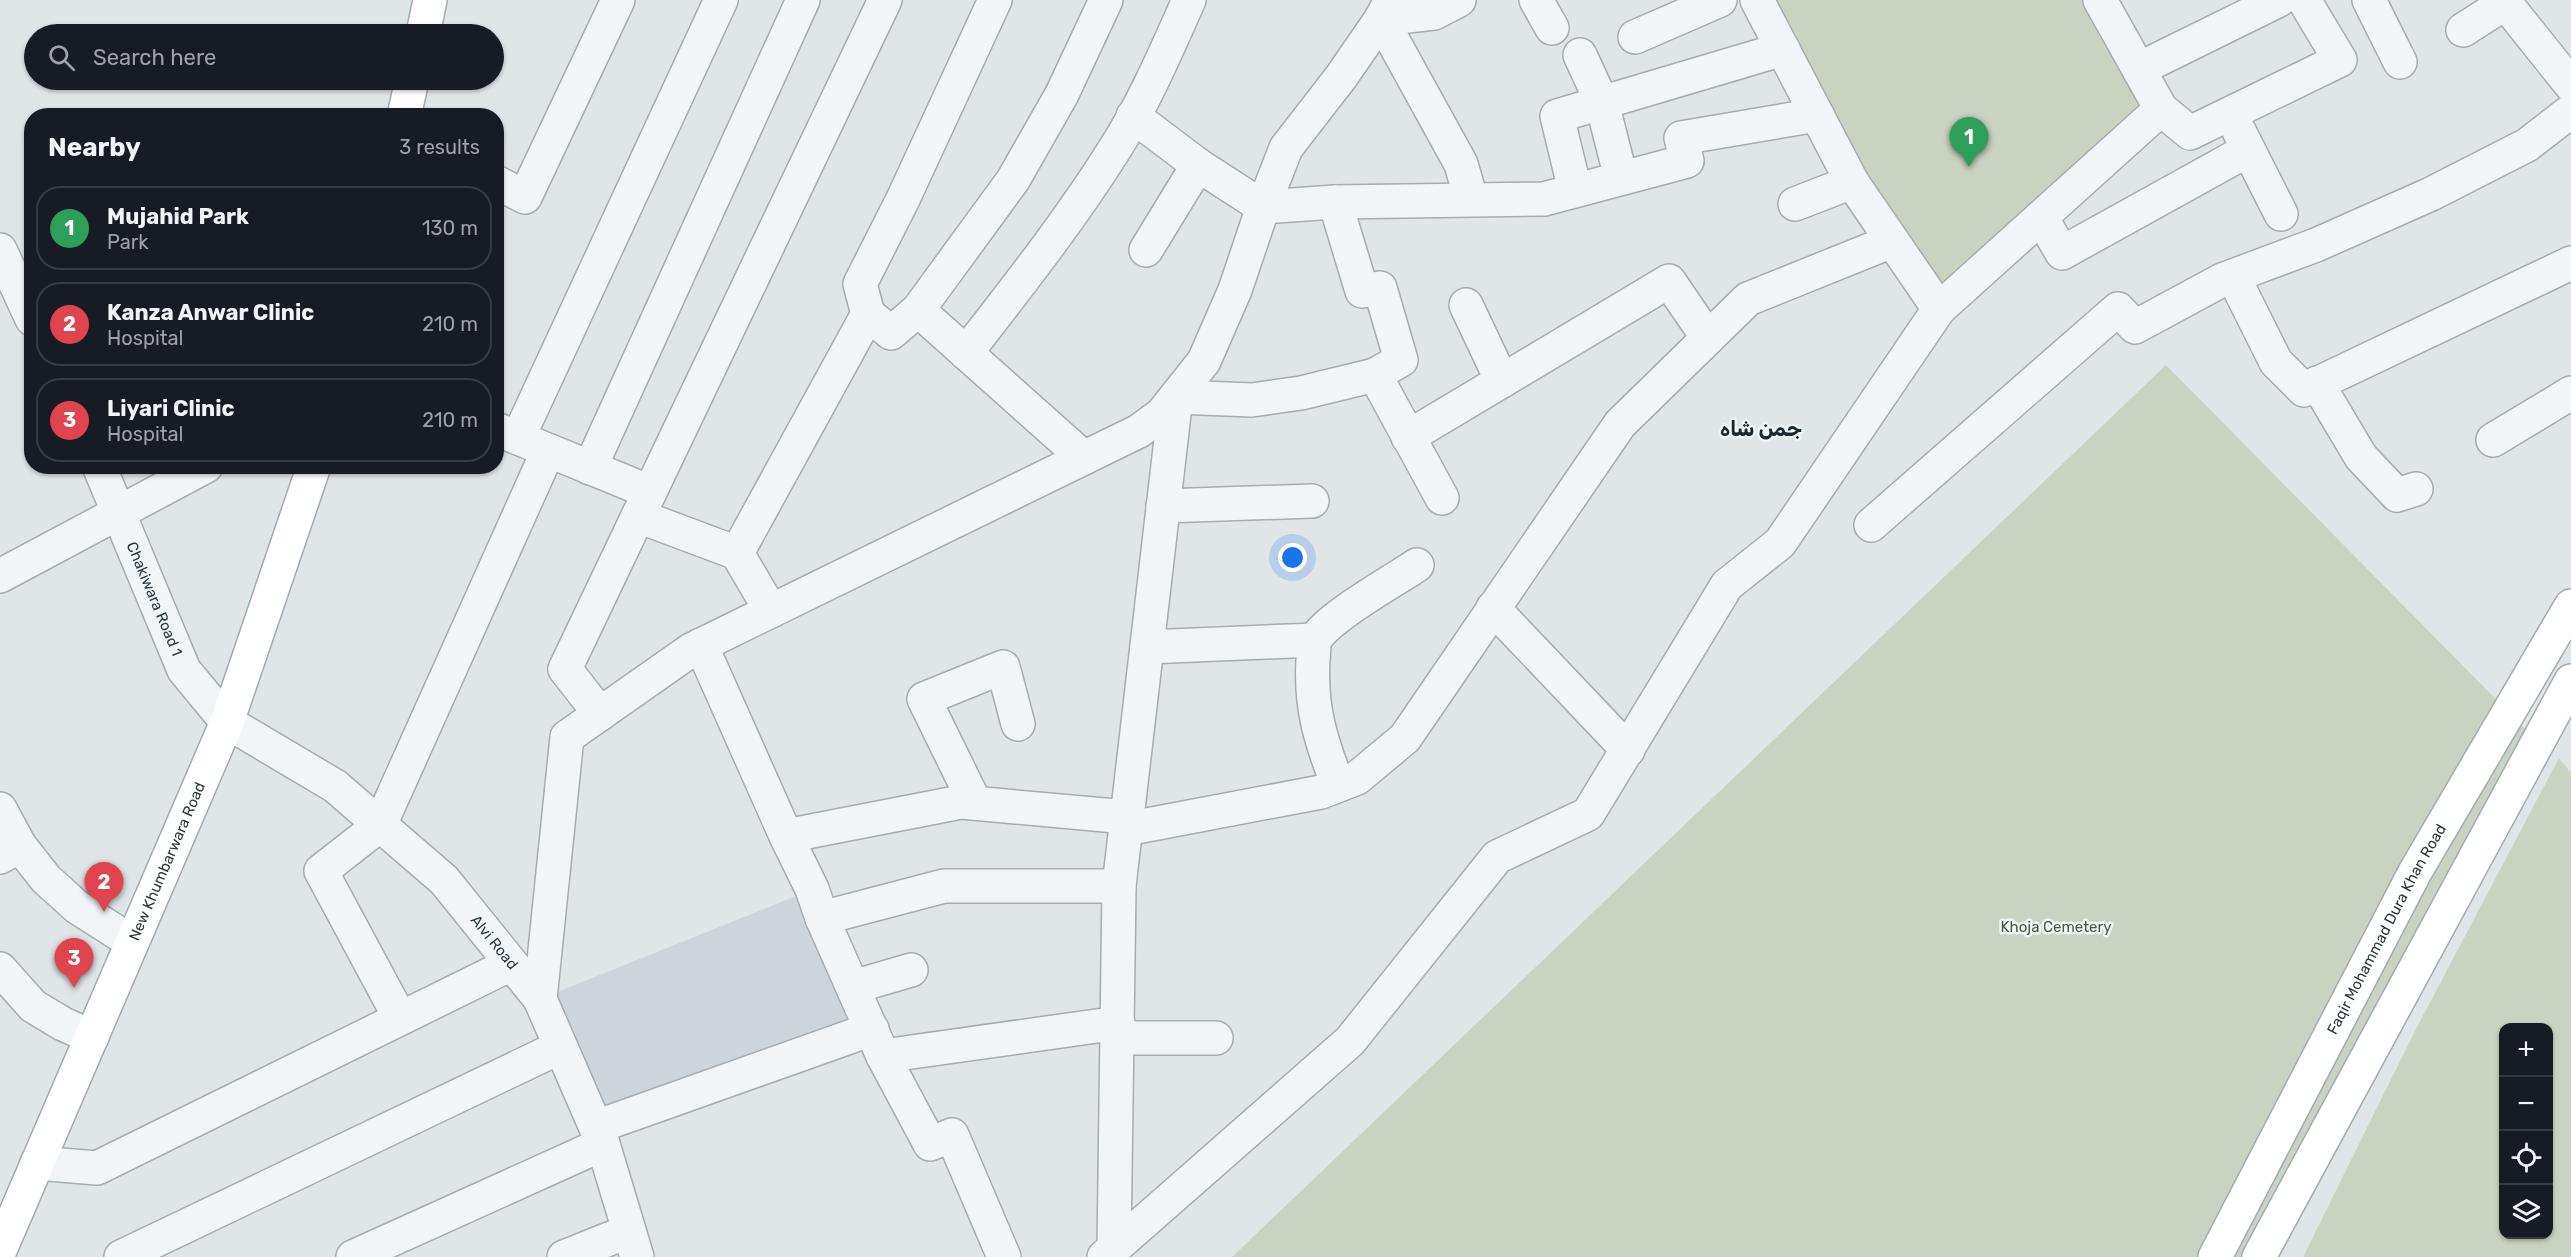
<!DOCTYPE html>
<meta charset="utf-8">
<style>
:root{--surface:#171b24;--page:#20242c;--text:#f1f3f6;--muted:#9ea1a6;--line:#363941;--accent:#c84a81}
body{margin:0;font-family:Rubik,Vazirmatn,sans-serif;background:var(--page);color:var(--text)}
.controls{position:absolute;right:18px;bottom:18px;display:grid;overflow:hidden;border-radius:12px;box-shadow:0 2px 4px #0004}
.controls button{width:54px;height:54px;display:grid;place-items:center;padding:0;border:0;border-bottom:2px solid var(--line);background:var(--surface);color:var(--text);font:30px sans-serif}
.you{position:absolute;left:1293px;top:558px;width:21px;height:21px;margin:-15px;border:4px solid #fff;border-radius:50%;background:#1a73e8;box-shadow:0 0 0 9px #1a73e833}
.badge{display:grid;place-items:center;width:39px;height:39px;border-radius:50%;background:var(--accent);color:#fff;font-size:20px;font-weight:700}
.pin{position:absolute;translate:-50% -50px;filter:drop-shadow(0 2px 3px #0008)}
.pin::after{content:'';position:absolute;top:32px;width:21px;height:18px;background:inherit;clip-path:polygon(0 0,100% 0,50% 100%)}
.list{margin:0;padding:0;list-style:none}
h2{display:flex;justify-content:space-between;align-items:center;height:78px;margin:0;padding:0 24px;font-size:26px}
h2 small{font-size:20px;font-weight:400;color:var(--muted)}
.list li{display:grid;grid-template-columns:39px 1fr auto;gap:18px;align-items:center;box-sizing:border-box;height:84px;margin:0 12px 12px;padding:0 12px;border:2px solid var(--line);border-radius:24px}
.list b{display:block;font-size:22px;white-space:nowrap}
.list p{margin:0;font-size:20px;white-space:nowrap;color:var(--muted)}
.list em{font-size:20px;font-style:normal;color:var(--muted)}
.icon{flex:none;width:33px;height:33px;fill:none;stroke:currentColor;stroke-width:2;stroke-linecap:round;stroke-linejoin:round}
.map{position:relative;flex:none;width:2571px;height:1257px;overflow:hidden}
.search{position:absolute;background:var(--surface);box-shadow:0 2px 4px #0004;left:24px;top:24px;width:480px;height:66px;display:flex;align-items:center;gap:15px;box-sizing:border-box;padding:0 21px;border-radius:33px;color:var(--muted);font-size:22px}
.panel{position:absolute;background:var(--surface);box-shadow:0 2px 4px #0004;left:24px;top:108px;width:480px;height:366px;border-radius:24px}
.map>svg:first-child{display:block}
.built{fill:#ced5da}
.green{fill:#cad2c1;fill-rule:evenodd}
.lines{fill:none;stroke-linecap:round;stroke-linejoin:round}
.minor-casing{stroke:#a5adb2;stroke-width:36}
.major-casing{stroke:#9fadb3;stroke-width:36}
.minor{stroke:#f2f5f7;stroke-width:33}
.major{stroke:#fff;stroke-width:33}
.labels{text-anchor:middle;stroke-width:5;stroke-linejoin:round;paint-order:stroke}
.street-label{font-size:15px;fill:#29373f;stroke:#eff4f6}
.park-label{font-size:15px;fill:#485a37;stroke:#eff4f6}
.district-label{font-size:21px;font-weight:bold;fill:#1b282f;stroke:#eff4f6}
</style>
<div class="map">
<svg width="2571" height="1257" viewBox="0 0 2571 1257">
<rect width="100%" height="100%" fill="#e0e5e8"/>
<polygon class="built" points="806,892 862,1025 596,1127 540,999"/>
<g class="green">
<polygon points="1750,0 2101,0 2161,109 1939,309"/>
<polygon points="2166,365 2546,750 2243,1257 1232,1257"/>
<path d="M2559,758L2571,773V1257H2303L2416,1029ZM2504,1028H2548V1234H2504Z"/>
</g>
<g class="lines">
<defs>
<g id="minor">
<polyline points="1459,0 1434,13 1381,19 1461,164 1471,199"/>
<polyline points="1536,0 1552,28"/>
<polyline points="1757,0 1852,182 1939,309"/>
<polyline points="2369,0 2400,62"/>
<polyline points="2503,0 2571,85"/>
<polyline points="2463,30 2505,3"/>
<polyline points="1635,37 1720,0"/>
<polyline points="1580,55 1602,103 1621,178"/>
<polyline points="2139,69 2279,0"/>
<polyline points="2161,109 2190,133 2340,60 2304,0"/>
<polyline points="1133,116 1198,165 1263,207 1335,202 1544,199 1687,161 1681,138 1817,115"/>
<polyline points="2239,131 2281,214"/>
<polyline points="496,182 525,197 618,0"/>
<polyline points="1575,190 1557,116 1783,49"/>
<polyline points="1335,202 1362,291 1380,288 1401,360 1375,375"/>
<polyline points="1795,204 1852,182"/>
<polyline points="2041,217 2062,253 2248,150"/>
<polyline points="0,250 32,319"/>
<polyline points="1146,250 1198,165"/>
<polyline points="2233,276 2276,362 2304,390 2571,263"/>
<polyline points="1466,305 1502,381"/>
<polyline points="918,310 1013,180 1062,94 1106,0"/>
<polyline points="868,314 860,284 903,199 995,0"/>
<path d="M966,353C1018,286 1071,219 1116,147C1145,101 1167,49 1189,0"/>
<polyline points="2317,383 2361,457 2397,495 2416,489"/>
<polyline points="496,429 650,492 638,516 737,553 771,611"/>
<polyline points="1408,437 1669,281 1708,338"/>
<polyline points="518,438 721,0"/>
<polyline points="2493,440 2571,393"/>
<path id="s1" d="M99,466L184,670L227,722L335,786L444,880L540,999L603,1144L637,1257"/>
<polyline points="590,468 803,0"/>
<polyline points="650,492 885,0"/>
<polyline points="1163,506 1312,501"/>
<polyline points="1871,525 2118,309 2135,327 2222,280 2316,245 2431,194 2527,145 2571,111"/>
<polyline points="737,553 868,314 891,333 918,310 1084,458"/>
<polyline points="0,576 206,466"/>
<polyline points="1493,608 1628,750"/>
<polyline points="701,645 786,836 812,889 822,918 883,1056 930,1144 952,1135 1004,1257"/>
<polyline points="1147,647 1315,640"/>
<polyline points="600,714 565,669 638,516"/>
<path d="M1338,785C1321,742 1310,707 1313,660C1314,653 1313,644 1316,638C1332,615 1392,582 1417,565"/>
<polyline points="975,803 924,699 1003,667 1018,724"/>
<polyline points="0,809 20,846"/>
<polyline points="1126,829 1321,792 1357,778 1405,738 1620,424 1748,299 1892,241"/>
<polyline points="786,836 961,802 1127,817"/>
<polyline points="0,857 20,846 46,879 77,907 132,942"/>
<polyline points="822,918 944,886 1119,886"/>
<polyline points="0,969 33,1006 63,1024 92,1037"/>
<polyline points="853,987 911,970"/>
<polyline points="540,999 567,737 691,650 1139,431 1162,414 1204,361 1235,290 1263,207 1286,148 1341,77 1381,19 1391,0"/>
<polyline points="400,1018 321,871 380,825 548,451"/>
<polyline points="1118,1038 1216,1038"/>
<polyline points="883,1056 1118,1023"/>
<polyline points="596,1127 872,1029"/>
<polyline points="37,1163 97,1168 511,964"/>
<polyline points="1114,1248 1119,886 1176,397 1252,400 1301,393 1375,375 1442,498"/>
<polyline points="121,1257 560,1047"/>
<polyline points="353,1257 603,1144"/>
<polyline points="564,1257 629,1231"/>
<polyline points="1104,1257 1350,1041 1497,857 1588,814 1727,585 1780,543 1939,309 2161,109 2100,0"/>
</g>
<g id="major">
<polyline points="423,34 430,0"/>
<polyline points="404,116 412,80"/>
<path id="s2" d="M0,1250L227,722L314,466"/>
<path id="s3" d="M2215,1257L2415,872L2571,606"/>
<polyline points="2259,1257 2571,681"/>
</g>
</defs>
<use href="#minor" class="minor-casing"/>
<use href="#major" class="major-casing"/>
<use href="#minor" class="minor"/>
<use href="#major" class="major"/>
</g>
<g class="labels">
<g class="street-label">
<text dy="5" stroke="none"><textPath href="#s1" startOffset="144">Chakiwara Road 1</textPath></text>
<text dy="5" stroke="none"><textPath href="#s2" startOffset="423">New Khumbarwara Road</textPath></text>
<text dy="5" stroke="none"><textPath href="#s3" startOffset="370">Faqir Mohammad Dura Khan Road</textPath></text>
<text dy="5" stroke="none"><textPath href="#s1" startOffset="638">Alvi Road</textPath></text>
</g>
<g class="park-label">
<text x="2056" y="932">Khoja Cemetery</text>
</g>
<g class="district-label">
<text x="1761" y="436">جمن شاہ</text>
</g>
</g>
</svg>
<div class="controls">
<button>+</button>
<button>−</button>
<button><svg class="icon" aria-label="locate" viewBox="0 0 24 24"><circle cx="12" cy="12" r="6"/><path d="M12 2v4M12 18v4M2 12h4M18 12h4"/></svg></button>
<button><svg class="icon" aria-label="layers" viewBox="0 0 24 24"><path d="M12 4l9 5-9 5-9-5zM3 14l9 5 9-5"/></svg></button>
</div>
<div class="you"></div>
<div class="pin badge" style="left:1969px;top:167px;background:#2e9e5b">1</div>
<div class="pin badge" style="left:104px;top:912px;background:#e0444e">2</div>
<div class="pin badge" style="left:74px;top:988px;background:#e0444e">3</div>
<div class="search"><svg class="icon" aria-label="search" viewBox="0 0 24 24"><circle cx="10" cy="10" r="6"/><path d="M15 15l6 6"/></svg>Search here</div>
<section class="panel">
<h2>Nearby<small>3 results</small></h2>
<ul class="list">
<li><span class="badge" style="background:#2e9e5b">1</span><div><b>Mujahid Park</b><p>Park</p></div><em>130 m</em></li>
<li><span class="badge" style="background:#e0444e">2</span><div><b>Kanza Anwar Clinic</b><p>Hospital</p></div><em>210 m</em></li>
<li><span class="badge" style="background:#e0444e">3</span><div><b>Liyari Clinic</b><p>Hospital</p></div><em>210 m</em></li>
</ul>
</section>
</div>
